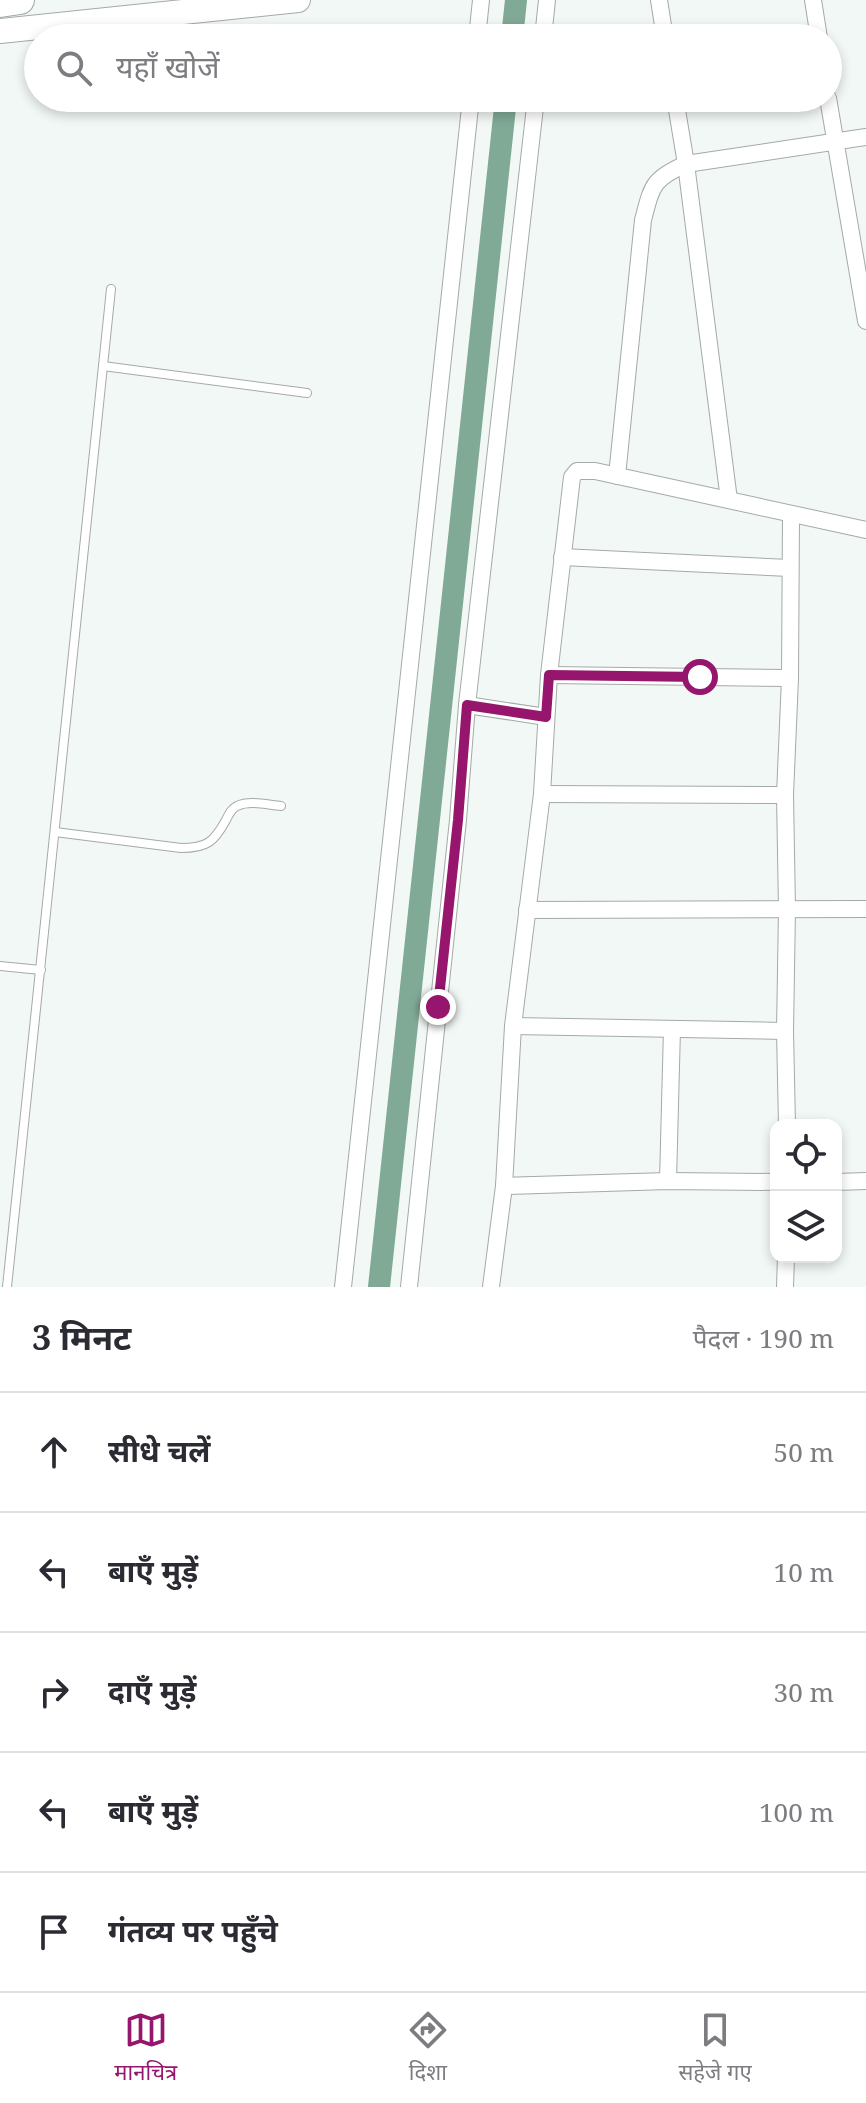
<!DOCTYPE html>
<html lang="hi">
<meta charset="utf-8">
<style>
:root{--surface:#fff;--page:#f7f7f7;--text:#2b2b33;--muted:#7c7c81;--line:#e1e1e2;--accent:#96166e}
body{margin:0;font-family:"Noto Serif","Noto Sans Devanagari",serif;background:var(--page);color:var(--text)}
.controls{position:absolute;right:24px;bottom:24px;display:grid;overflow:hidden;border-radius:16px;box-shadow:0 4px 12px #0003}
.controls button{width:72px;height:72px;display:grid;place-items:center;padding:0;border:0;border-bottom:2px solid var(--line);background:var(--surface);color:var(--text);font:40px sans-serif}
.stop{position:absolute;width:24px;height:24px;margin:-18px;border:6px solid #96166e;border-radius:50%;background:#fff}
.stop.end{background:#96166e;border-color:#fff;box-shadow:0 2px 8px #0008}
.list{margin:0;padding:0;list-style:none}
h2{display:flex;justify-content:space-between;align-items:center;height:104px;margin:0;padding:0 32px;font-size:34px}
h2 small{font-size:26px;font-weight:400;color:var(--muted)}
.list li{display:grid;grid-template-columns:52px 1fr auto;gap:24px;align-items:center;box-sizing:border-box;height:120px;padding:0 32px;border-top:2px solid var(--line)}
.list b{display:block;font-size:30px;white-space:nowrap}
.list em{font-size:26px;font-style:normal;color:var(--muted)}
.icon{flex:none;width:44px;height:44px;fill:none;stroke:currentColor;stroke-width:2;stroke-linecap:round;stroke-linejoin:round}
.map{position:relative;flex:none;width:866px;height:1287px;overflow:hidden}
.search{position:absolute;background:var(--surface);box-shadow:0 4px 12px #0003;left:24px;right:24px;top:24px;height:88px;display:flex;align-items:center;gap:20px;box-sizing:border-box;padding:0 28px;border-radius:44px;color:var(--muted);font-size:30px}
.sheet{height:704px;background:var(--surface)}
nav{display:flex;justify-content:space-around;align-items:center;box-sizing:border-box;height:112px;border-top:2px solid var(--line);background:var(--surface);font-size:22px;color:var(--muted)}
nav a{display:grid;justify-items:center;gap:4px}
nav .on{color:var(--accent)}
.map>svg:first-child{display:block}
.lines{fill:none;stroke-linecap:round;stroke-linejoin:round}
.canal{stroke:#80a996;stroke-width:22}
.service-casing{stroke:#a4aaa7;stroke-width:10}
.minor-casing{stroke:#a4aaa7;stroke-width:18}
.secondary-casing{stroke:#a4aaa7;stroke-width:26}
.trunk-casing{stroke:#a4aaa7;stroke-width:30}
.service{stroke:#fff;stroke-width:8}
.minor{stroke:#fff;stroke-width:16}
.secondary{stroke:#fff;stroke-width:24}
.trunk{stroke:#fff;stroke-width:28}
.route{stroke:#96166e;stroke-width:10}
</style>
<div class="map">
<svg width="866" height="1287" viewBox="0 0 866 1287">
<rect width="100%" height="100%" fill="#f2f8f5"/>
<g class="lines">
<g class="canal">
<polyline points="512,38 516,0"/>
<polyline points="379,1287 506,98"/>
</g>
<defs>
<g id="service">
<polyline points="103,366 307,393"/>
<path d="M55,832L181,848C207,848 214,842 226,820C229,814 231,809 237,806C250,800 268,805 281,806"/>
<polyline points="0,966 41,970"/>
<polyline points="7,1287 111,289"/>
</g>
<g id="minor">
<polyline points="659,0 665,38"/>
<polyline points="813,0 819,38"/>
<polyline points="477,38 481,0"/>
<polyline points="543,38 547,0"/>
<polyline points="675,98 686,164 729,500"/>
<polyline points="828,98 866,321"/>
<path d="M617,476L643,220C652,186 652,179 686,164L866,137"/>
<polyline points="562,557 790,568"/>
<polyline points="549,675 790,678"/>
<polyline points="467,705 546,717"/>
<polyline points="542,794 785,795"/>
<polyline points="527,910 866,909"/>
<polyline points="513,1026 785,1031"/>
<polyline points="787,1125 785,1031 787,910 785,795 790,678 791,514"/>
<polyline points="668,1181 672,1029"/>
<polyline points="836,1182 866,1181"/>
<polyline points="504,1186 668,1181 776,1182"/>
<polyline points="343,1287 471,98"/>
<polyline points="409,1287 458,820 467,705 536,98"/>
<polyline points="491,1287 504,1186 513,1026 542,794 549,675 572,477 577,471 595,471 866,530"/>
<polyline points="785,1287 786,1257"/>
</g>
<polyline id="secondary" points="0,31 298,0"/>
<polyline id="trunk" points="0,3 20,0"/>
</defs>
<use href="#service" class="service-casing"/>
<use href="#minor" class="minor-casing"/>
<use href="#secondary" class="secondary-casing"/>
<use href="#trunk" class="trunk-casing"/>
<use href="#service" class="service"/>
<use href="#minor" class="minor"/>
<use href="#secondary" class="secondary"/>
<use href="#trunk" class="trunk"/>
</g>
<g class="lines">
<polyline class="route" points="438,1007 458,820 467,705 546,717 549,675 700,677"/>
</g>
</svg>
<div class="controls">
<button><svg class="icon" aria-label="locate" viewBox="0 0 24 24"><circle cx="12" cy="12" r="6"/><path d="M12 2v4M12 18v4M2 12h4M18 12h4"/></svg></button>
<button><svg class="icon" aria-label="layers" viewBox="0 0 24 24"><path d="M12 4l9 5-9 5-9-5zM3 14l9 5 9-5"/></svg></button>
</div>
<div class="stop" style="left:700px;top:677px"></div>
<div class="stop end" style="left:438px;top:1007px"></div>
<div class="search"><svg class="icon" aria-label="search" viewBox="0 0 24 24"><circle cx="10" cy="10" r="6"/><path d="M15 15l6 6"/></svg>यहाँ खोजें</div>
</div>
<section class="sheet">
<h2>3 मिनट<small>पैदल · 190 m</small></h2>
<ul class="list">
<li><svg class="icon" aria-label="ahead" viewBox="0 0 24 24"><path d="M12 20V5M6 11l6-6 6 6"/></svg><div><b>सीधे चलें</b></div><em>50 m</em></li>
<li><svg class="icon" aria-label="left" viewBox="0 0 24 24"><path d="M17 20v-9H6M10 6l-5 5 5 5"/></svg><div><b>बाएँ मुड़ें</b></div><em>10 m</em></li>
<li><svg class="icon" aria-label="right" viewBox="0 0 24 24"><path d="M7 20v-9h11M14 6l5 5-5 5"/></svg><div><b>दाएँ मुड़ें</b></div><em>30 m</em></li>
<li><svg class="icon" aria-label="left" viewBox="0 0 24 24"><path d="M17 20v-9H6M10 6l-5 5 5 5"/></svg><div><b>बाएँ मुड़ें</b></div><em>100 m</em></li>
<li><svg class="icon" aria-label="arrive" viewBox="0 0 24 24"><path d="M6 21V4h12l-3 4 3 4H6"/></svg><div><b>गंतव्य पर पहुँचे</b></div></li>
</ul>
</section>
<nav>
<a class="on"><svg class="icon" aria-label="map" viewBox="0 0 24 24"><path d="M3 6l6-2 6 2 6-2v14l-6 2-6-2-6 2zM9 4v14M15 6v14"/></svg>मानचित्र</a>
<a><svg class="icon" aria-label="directions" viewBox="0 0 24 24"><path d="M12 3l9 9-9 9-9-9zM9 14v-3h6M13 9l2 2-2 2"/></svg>दिशा</a>
<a><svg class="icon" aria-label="saved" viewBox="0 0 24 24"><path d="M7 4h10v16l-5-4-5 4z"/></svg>सहेजे गए</a>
</nav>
